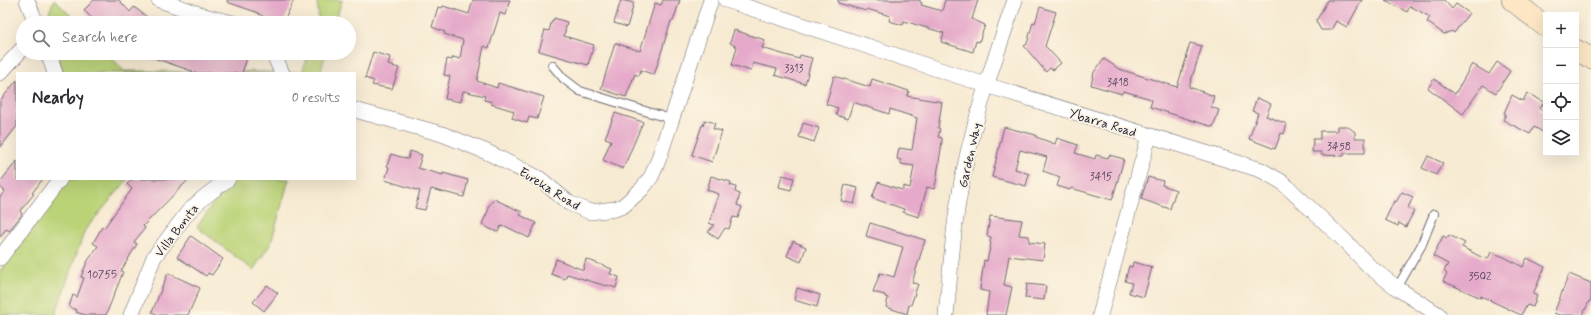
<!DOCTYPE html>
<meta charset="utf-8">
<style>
:root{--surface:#fff;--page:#f2f2f3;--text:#2b2b33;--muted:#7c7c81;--line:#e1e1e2}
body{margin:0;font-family:Mynerve,sans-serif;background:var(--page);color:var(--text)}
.controls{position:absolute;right:12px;top:12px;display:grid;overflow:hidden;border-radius:0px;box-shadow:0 4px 16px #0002}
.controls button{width:36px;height:36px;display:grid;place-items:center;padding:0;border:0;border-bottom:1px solid var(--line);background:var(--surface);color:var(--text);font:20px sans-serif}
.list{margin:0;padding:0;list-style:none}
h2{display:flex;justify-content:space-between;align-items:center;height:52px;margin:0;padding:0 16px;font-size:17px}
h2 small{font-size:13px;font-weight:400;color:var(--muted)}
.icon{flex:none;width:22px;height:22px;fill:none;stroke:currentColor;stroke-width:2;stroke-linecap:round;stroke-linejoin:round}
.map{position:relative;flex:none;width:1591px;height:315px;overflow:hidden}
.search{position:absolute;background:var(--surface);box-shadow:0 4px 16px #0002;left:16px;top:16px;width:340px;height:44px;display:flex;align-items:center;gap:10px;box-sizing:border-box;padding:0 14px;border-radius:22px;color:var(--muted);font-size:15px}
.panel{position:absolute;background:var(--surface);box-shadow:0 4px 16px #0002;left:16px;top:72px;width:340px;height:108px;border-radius:0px}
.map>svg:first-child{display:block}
.green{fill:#bad377;stroke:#6e7a59}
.building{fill:#e5a9c9}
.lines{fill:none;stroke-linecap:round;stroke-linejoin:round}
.lane-casing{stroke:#6d6870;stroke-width:10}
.street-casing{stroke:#6d6870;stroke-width:16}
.secondary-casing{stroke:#6d6870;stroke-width:22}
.lane{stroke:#fff;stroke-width:8}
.street{stroke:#fff;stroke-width:15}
.secondary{stroke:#fce6c4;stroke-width:21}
.labels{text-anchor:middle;stroke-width:3.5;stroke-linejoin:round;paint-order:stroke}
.number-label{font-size:11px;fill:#53445e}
.street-label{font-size:13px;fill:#22223b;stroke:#fcf5e5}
</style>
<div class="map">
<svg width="1591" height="315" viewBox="0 0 1591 315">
<rect width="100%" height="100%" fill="#fcf5e5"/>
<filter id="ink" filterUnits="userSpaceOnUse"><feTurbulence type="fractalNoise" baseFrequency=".025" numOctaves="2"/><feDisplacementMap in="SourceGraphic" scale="8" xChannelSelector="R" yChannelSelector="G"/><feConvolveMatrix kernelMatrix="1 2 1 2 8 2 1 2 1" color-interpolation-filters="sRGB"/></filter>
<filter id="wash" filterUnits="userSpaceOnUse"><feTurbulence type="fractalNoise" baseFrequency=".012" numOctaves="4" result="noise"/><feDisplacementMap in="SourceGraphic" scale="16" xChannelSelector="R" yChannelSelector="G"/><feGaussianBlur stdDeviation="0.9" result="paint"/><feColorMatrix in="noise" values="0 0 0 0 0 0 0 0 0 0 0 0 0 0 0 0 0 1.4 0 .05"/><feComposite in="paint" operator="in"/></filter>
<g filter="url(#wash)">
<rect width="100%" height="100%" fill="#f7ead2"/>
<g class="green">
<polygon points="54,0 55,0 78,23 45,23"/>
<polygon points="317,0 342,0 335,23 319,23"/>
<polygon points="56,53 107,53 124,71 302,72 309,53 326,53 320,73 64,73"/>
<polygon points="68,179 128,179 85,230 55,315 0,315 0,271"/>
<polygon points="230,179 289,179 271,243 253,270 197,227"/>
</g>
<g id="blocks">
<g class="building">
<polygon points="94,0 119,0 130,12 134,7 155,23 96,23 84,10"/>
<polygon points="227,0 294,0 283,23 274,23 256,12 227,2"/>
<polygon points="473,0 510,0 505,15 500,13 489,48 484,46 477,81 497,88 498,83 544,97 537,119 529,117 527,123 512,118 514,111 491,104 492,102 484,100 485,96 463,91 461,102 445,99 450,76 444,75 447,59 452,60 453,57 460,59 463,40 444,34 445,32 432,27 438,7 442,8 443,6 469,14"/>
<polygon points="621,0 634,3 627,27 614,23"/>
<polygon points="663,0 680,0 673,21 671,21 654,75 641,70 639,76 635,74 626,97 601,89 615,43 640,51 655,3 661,5"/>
<polygon points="838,0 920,0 920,2 922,3 921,5 942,11 945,0 978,0 972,19 985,25 979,42 976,41 973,52 941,42 944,33 904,21 903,25 889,21 890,16 867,9 866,11 838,3"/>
<polygon points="1328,0 1362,0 1347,27 1336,21 1331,30 1321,30 1316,21"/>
<polygon points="1385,0 1444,0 1452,9 1456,4 1469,13 1454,33 1452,31 1444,34 1427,22 1430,17 1410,6 1407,12"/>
<polygon points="1040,7 1056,12 1045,46 1061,63 1053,70 1050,68 1046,72 1024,46 1027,44 1033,22 1035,23"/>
<polygon points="554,18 567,22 564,36 594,45 588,65 539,51 545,30 549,31 552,20 553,21"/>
<polygon points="734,30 765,40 762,48 799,59 800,55 812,58 805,84 775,75 777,69 753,63 751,71 732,65 737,47 730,43"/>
<polygon points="1190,43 1202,46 1189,87 1214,96 1211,107 1219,110 1213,127 1150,107 1152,100 1148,98 1123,91 1122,94 1091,85 1094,72 1104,59 1119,69 1177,87 1187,56 1186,56"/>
<polygon points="373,52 390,57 388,65 399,68 392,89 372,85 374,81 365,78"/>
<polygon points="145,53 242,53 248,55 242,73 192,73 192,71 145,55"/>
<polygon points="1497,62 1510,71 1496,93 1483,85 1463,114 1428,88 1434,79 1455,94 1472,64 1489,74"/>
<polygon points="834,76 870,87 872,79 909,91 907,96 942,102 938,128 940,129 938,137 942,138 942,142 936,182 934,189 927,187 919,217 903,212 904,209 872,198 878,182 902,190 904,186 910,188 914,166 901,164 901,160 897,159 899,148 912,150 917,118 890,109 889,114 853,102 848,119 836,115 838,108 826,104"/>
<polygon points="17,80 17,126 0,148 0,101"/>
<polygon points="1527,93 1544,102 1540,109 1546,112 1546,134 1534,127 1530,134 1503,120 1506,114 1504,113 1512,95 1523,101"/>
<polygon points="1257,98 1271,104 1266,116 1287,124 1284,134 1281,133 1275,149 1249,139 1258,113 1252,111"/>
<polygon points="615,113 643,122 623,169 603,160 611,140 605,138"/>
<polygon points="705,120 715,123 713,129 722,131 712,162 692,155 702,125 703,126"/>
<polygon points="803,123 819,128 814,142 799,137"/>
<polygon points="1337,126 1347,126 1355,132 1355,138 1365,138 1365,153 1344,153 1344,156 1321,155 1321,152 1312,152 1313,139 1320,139 1320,131 1337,131"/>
<polygon points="1004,127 1036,135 1036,137 1055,144 1057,138 1078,145 1075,153 1095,159 1096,155 1108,158 1109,155 1124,159 1112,200 1071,188 1070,190 1057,186 1060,177 1043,171 1047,157 1020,150 1015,169 1029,174 1026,186 992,177"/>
<polygon points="410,151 422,155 418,168 443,175 443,173 468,180 464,197 431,189 425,210 415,208 420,191 385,180 389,167 387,166 391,154 408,159"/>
<polygon points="1428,156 1443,163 1436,175 1422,168"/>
<polygon points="17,161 17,179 43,179 32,193 34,194 20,211 22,214 9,231 6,229 0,237 0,197 5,191 0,187 0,182"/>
<polygon points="782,175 794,178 791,190 779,187"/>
<polygon points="711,176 731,182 730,185 736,187 735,192 740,194 737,205 742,207 738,218 733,217 729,229 725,228 718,239 708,232 714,225 709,223 719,194 707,190"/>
<polygon points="1148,177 1163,181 1162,185 1176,190 1170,209 1141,199"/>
<polygon points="133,179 189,179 143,226 145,228 134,242 137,244 121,271 123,272 106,315 85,315 76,312 77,310 69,307 73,295 77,297 84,278 81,277 87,262 98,246 93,243 102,227 104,228 132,189 127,184"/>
<polygon points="845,185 858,188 854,204 841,201"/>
<polygon points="1402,192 1413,197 1408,208 1414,211 1406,227 1399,223 1398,226 1385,220 1394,201 1396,202"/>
<polygon points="494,199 522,212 520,215 536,223 529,238 505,226 504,227 501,226 498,232 490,229 482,224 488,211 488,207"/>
<polygon points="990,216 1022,220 1019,235 1029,236 1029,242 1045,244 1043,260 1009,256 1004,285 1012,287 1006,315 986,315 989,292 980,290 984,260 987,261 991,243 990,242 991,237 987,236"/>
<polygon points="870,223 925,240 912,283 918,284 911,305 909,305 907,314 886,307 888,298 885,297 885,295 873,292 880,273 894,277 903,247 866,236"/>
<polygon points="1449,235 1465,243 1462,247 1483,258 1484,257 1488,259 1491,252 1504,257 1523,267 1527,258 1545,267 1533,294 1537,296 1533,307 1527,305 1521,315 1481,296 1481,298 1443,281 1447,274 1444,271 1448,264 1433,256 1443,236 1447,238"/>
<polygon points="191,236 223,259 212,275 208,273 206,276 177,257"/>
<polygon points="793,241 806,247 801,262 787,256"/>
<polygon points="556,259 583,270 586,259 612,269 610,274 619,277 616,288 607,285 606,286 567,274 565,279 551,274"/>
<polygon points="1133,262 1152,267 1144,297 1129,293 1132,283 1125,281 1129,266 1132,267"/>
<polygon points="168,273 200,288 188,315 159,315 152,312"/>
<polygon points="1569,274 1591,283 1591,301 1589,301 1583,315 1559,315 1554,313"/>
<polygon points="1027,284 1046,286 1044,300 1025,298"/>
<polygon points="267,285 278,293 264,311 253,302"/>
<polygon points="797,288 820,295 817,307 794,300"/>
</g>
</g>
</g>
<g filter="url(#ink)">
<use href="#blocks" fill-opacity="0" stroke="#6d6870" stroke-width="1"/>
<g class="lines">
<defs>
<g id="lane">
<polyline points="552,65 564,79 580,91 671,119"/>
<polyline points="1397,288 1421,246 1434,214"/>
</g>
<g id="street">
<polyline points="27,0 36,23"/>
<polyline points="159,0 208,17 233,23"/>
<polyline points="726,0 986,85 1261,170 1282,182 1344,240 1370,267 1397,288 1439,315"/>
<polyline points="48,53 55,73"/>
<polyline points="273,53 282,73"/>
<polyline points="0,73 23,48"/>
<polyline points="355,110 442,134 487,152 540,179 569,203 590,212 615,209 623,206 642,189 651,177 658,161 711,0"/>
<polyline points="0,258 60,179"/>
<polyline points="131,315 154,257 188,212 203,198 228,179"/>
<path d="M946,315C950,278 952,240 958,203C969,133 992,66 1015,0"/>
<polyline points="1100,315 1149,136"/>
</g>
<g id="secondary">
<polyline points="1512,0 1546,27"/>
<polyline points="1576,50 1591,58"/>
</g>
</defs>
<use href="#lane" class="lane-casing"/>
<use href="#street" class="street-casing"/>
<use href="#secondary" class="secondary-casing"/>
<use href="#lane" class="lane"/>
<use href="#street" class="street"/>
<use href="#secondary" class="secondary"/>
</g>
</g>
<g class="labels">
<g class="number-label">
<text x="794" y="72">3313</text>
<text x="1118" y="86">3418</text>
<text x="1339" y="150">3458</text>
<text x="1101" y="180">3415</text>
<text x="102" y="278">10755</text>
<text x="1480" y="280">3502</text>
</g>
<g class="street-label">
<text transform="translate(1103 122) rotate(17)" y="5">Ybarra Road</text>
<text transform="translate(969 155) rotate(-77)" y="5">Garden Way</text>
<text transform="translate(550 188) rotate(32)" y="5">Eureka Road</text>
<text transform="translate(176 230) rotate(-52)" y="5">Villa Bonita</text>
</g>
</g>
</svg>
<div class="controls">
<button>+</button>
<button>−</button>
<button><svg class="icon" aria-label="locate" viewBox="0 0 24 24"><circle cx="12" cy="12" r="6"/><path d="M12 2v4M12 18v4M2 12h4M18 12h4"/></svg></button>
<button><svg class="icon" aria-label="layers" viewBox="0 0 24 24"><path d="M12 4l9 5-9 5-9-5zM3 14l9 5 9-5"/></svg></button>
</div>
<div class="search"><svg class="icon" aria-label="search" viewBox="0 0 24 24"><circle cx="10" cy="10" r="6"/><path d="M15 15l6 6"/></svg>Search here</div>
<section class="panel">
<h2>Nearby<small>0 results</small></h2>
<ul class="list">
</ul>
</section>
</div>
